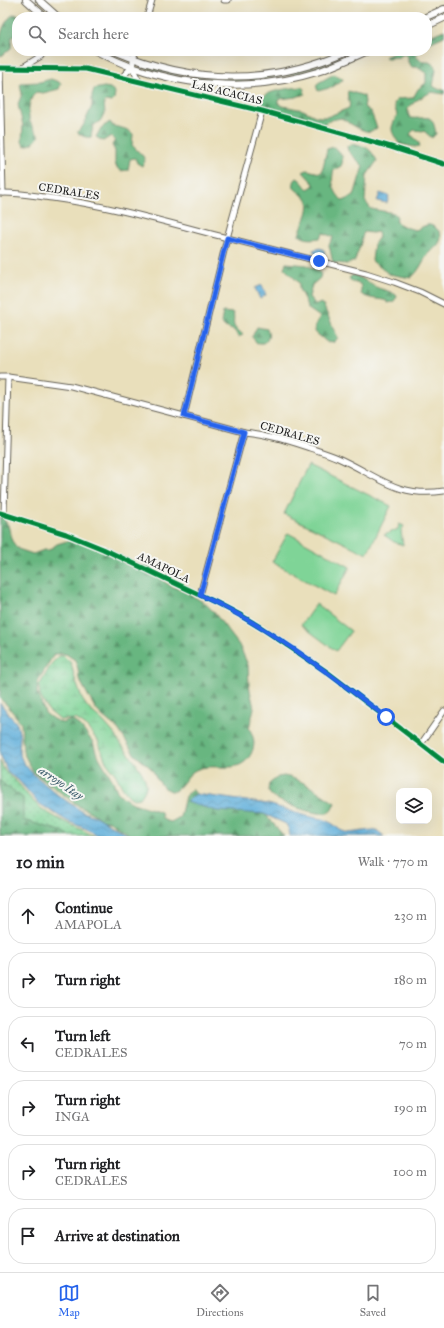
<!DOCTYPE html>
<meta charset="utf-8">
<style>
:root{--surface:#fff;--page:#f2f2f2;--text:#202124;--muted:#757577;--line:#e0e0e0;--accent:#2563eb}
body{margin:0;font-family:"IM FELL Great Primer",serif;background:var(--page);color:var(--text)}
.controls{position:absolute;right:12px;bottom:12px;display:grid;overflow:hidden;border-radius:8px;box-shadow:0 4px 16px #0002}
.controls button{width:36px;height:36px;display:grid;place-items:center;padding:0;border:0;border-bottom:1px solid var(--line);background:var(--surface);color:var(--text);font:20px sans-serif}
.stop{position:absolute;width:12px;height:12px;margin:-9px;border:3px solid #2563eb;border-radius:50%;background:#fff}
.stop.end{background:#2563eb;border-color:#fff;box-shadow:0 1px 4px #0008}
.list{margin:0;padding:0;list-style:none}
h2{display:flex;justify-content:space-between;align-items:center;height:52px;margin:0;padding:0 16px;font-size:17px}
h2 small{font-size:13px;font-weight:400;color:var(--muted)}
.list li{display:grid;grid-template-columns:26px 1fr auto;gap:12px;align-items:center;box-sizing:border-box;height:56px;margin:0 8px 8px;padding:0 8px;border:1px solid var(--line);border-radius:16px}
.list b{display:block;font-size:15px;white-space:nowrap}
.list p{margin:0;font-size:13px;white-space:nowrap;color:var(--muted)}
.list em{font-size:13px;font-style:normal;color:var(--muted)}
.icon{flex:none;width:22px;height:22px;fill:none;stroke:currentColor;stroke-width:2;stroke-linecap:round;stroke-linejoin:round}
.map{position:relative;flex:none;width:444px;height:836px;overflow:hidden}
.search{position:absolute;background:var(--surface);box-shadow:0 4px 16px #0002;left:12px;right:12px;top:12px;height:44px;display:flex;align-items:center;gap:10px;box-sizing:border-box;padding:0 14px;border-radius:16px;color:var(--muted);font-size:15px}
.sheet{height:436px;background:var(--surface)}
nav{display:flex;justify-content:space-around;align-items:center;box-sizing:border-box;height:56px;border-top:1px solid var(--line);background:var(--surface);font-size:11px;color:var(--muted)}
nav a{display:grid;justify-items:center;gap:2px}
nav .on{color:var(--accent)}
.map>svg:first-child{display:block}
.grass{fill:url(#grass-dots);stroke:#4e785a}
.forest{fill:url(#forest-firs);stroke:#42694e}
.wetland{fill:url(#wetland-marsh);stroke:#4e785a}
.park{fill:#7fd497;stroke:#4e785a}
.water{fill:url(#water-waves);stroke:#40667c}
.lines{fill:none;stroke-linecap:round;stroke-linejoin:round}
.minor-casing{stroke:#646054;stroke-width:7}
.tertiary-casing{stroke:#646054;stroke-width:8}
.minor{stroke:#fff;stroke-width:5}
.tertiary{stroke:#fff;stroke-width:6}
.cycleway-casing{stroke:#f6f6f2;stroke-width:8}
.cycleway{stroke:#00873e;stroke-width:5}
.route{stroke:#2563eb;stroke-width:5}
.labels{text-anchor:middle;stroke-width:4;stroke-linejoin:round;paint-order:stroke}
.street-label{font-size:11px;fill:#1c1c1c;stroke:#f6f6f2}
.water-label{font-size:12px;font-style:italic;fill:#385869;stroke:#f6f6f2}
</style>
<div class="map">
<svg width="444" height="836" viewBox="0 0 444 836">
<defs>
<pattern id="grass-dots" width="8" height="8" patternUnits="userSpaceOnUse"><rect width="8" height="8" fill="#7fd497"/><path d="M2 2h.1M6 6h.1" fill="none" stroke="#6db582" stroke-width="1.8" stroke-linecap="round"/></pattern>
<pattern id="forest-firs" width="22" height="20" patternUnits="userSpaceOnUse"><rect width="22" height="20" fill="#67b680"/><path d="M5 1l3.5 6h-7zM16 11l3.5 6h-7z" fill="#549368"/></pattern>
<pattern id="wetland-marsh" width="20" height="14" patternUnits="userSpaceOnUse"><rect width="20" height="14" fill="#7fd497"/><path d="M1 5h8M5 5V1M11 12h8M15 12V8" fill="none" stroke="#6db582"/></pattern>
<pattern id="water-waves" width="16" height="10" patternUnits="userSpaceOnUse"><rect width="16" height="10" fill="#63b1dc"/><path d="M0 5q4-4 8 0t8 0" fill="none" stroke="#518fb2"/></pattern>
</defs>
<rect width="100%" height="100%" fill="#f6f6f2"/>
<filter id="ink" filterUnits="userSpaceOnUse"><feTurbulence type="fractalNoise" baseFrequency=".025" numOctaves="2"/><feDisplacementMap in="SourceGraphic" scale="8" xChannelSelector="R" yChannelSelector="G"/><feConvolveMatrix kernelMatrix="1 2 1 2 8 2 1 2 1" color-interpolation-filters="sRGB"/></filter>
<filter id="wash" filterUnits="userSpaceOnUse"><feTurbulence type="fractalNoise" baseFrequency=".012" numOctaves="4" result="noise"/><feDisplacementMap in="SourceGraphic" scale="16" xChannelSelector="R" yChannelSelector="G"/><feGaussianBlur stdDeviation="0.9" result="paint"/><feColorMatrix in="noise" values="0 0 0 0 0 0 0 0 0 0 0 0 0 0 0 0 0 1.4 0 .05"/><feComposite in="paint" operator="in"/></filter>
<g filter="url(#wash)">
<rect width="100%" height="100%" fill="#e9dfbb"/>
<g class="grass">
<path d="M355,51H360C314,71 270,83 220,81C211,81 201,81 193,78L194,77C255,83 299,76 355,51Z"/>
<polygon points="144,66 177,74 177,75 176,76 143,67"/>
<path d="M0,761C6,775 8,774 19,784C24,790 29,797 35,803C51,818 74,825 94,836H0Z"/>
</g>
<g class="forest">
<path d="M14,14L23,17H17V35L12,37L11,48L3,55L0,56C0,39 0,24 14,14Z"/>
<polygon points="444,30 444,36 427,44 427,37"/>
<path d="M395,51H418L416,57L424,62H429L434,65L436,70L433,86L438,89L444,90V94L431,92L417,100L408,108V113L410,118C427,120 432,110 436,134L432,138L424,131L414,130L410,134L418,141L420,146L415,147L399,144C390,128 390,131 397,115L394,104L397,99L413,98L418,89L426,83V73L417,67H411L408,62V57L404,54L399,57L387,58L385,57Z"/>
<polygon points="334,74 342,78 343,80 340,81 333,87 318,91 316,85 318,83"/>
<path d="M51,79L61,83L59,89L43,93L36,92C29,98 27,113 30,122C32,127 36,132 39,136C35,143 32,144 25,146L22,141L23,125L19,109L18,104L22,94L20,83L40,82Z"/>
<path d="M104,87L110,88L115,92L114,100L112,102L106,101L104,103L105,114L100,121L93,126L91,137C86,138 82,136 78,133V131L83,126L92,106V95L94,89Z"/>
<path d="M302,87L304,89L305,94L296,97L280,99L278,100V103L283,106L303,110L315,116L320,117H327L349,108C351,102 346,97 348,91L364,96L365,102L364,107L371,112L377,128C375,129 373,130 371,131C364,134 347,121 341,118L331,120L322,125L311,121L296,115L277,112L263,105L261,100C265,90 292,88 302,87Z"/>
<path d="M110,122L113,126C121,128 127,128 133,134L132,145L143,156L145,161L142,166L137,163L135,158L130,159L128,170L120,171L115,165V151L112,145L115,140L111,136L103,141L96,137L101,128Z"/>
<path d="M352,144C366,145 371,149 377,161L367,175L365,201L371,209L394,213L397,217L396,222L405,227L415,230C420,229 425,224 430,225C437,227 443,234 440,241C437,248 431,250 427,255C422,263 419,271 411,278L389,274L372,261L374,244L379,237L378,232L372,233L364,232C362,236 362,238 361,242C360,249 356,254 355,261L347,264L333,263L329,245L333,237L323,233L320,238C312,239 306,240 299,235C302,223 311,213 308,200L294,188C293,184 294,180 297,178C302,180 304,186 308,189L313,186L314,184L303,172L307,170L320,173L322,172L327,149L334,147C341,152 345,158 341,166L334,170C330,182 334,193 343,201L354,196L363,166L348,151L347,146Z"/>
<polygon points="286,263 307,265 321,273 320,278 312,285 309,297 316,305 321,303 324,307 338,338 334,342 328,343 315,332 315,326 320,317 307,308 306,303 299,289 299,283 284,268"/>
<path d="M353,275C361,277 367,282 374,286C381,290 389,290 396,295L397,297L393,302L387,303V301C378,298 370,300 361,294V286L360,284L352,282L349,278Z"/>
<path d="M223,312L233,313C235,318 232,323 235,328C237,330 241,332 243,335L238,337L235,331L225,327L221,323Z"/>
<path d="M257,327L267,329C270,335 269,339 263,343H257L252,337Z"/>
<path d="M0,514L8,525L12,541L18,549L33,554L44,550H49L57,544L67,541H83L118,557L127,564L136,568L146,565L155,570L161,579L169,585L188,593L206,604L213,611L239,645L248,665L249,686L254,708L249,728C254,737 256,744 251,754C239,776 217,762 198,769C190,772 187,778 182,784C180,787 176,790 173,792L163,787L157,779L152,769L135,755L118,729L101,715L95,708L79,679L78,669L75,660L66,654H54L38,681L37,692L45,713L53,719L62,723L72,720L80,726L93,742L96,752L113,781L117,791L124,798L133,803L161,812L162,818L166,821L171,822L180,817L185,796L192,789L200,799L263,812L284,836H131C125,830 116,828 110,821H103L94,814L80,807L33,772L23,752L21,723L7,705L0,699Z"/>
<path d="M284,776C303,779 319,793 335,803C333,807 332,812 327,813C316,816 276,802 270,794C268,790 268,788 269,784L278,777Z"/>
<polygon points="0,780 6,786 23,798 23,820 64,832 70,836 0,836"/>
</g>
<path class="wetland" d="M59,656H64L71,663L75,679L82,699L88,708L103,721L117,737V739C124,749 148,774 146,787C145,791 142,795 140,798L134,799L130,797L123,789L116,775L106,762L98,741L85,725L76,719L60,720L48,710L40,696L39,686L52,663Z"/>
<g class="park">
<polygon points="308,465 391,506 367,554 284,514"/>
<polygon points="399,524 404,526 401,531 403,545 394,542 384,535 398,529"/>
<polygon points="288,533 350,567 334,596 272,562"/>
<polygon points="316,604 351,631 336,651 301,625"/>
</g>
<g class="water">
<polygon points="380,193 389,196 387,203 377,201"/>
<polygon points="320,248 324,250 325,257 316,254 313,250"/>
<polygon points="262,285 266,295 260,299 255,288"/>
<polygon points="0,703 17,724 20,736 19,753 23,762 32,773 58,795 83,812 95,816 130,836 99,836 89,830 67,821 38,803 20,782 8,773 0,754"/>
<polygon points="196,794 268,804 307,816 323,819 333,824 340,830 348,833 372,830 379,832 384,836 290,836 289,830 286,824 264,814 217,811 186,802"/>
</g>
</g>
<g filter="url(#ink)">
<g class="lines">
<defs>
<g id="minor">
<polyline points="224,0 228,0"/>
<polyline points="147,17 152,0"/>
<polyline points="135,51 132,67 139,81"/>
<polyline points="23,67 41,56 44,51"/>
<polyline points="0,68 86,69 262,111 391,147 444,164"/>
<polyline points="0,68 3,193"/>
<polyline points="122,77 132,67"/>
<polyline points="262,111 227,238 366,273 394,282 420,292 444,304"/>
<path d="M0,193C17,192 35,196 52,198C111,206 169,223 227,238L184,416"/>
<polyline points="0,377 8,377 4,513"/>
<path d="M8,377L71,386L244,432C267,434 288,441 310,448C319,451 329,454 338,458C378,476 397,498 444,491"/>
<polyline points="0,513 66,534 103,549 217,603 240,615 263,629 327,672 444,762"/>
<polyline points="200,595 244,432"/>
<polyline points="421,744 444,711"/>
</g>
<g id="tertiary">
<polyline points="26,0 45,17"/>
<polyline points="39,0 58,17"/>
<polyline points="426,17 444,9"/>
<polyline points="427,26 444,18"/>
<path d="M96,51C108,57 120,63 132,67C191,88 257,91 317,72C335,66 351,58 368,51"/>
<path d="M114,51C193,84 269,86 348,51"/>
</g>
</defs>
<use href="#minor" class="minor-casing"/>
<use href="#tertiary" class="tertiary-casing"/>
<use href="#minor" class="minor"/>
<use href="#tertiary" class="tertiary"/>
<defs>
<g id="cycleway">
<polyline points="0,68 86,69 262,111 391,147 444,164"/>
<polyline points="0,513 66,534 103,549 217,603 240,615 263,629 327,672 444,762"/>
</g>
</defs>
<use href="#cycleway" class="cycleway-casing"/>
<use href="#cycleway" class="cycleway"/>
</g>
</g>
<g class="lines" filter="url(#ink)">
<path class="route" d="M319,261L227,238L184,416L244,432L200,595C268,626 327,672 386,717"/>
</g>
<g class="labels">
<g class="street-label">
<text transform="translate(227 92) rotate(14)" y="4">LAS ACACIAS</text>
<text transform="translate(69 191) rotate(9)" y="4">CEDRALES</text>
<text transform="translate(290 433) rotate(16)" y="4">CEDRALES</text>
<text transform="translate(164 567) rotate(26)" y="4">AMAPOLA</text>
</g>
<g class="water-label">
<text transform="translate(61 783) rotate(34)" y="4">arroyo Itay</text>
</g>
</g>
</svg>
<div class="controls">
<button><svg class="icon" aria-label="layers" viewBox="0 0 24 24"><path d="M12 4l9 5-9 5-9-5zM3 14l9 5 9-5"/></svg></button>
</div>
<div class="stop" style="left:386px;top:717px"></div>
<div class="stop end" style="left:319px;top:261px"></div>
<div class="search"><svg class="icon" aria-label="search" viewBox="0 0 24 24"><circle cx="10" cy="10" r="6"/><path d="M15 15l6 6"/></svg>Search here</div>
</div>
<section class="sheet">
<h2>10 min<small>Walk · 770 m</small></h2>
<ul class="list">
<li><svg class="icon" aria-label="ahead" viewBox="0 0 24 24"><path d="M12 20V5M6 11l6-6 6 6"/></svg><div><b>Continue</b><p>AMAPOLA</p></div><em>230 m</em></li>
<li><svg class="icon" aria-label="right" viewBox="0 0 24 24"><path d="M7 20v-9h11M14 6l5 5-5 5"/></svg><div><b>Turn right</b></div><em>180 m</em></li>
<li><svg class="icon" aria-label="left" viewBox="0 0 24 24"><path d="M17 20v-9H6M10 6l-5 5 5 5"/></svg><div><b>Turn left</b><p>CEDRALES</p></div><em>70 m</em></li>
<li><svg class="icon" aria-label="right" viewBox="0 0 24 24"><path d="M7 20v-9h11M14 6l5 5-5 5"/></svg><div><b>Turn right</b><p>INGA</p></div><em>190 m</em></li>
<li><svg class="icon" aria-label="right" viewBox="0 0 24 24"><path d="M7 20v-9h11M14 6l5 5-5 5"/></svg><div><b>Turn right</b><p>CEDRALES</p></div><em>100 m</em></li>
<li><svg class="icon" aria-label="arrive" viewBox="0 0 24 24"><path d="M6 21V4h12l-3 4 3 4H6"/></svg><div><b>Arrive at destination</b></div></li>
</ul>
</section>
<nav>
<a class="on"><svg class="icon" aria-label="map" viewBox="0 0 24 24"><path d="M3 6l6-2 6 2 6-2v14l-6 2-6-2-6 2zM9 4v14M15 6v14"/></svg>Map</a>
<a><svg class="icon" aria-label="directions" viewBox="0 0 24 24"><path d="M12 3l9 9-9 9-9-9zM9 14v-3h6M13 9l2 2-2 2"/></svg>Directions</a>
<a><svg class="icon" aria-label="saved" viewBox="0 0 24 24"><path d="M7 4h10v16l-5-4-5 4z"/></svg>Saved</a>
</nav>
